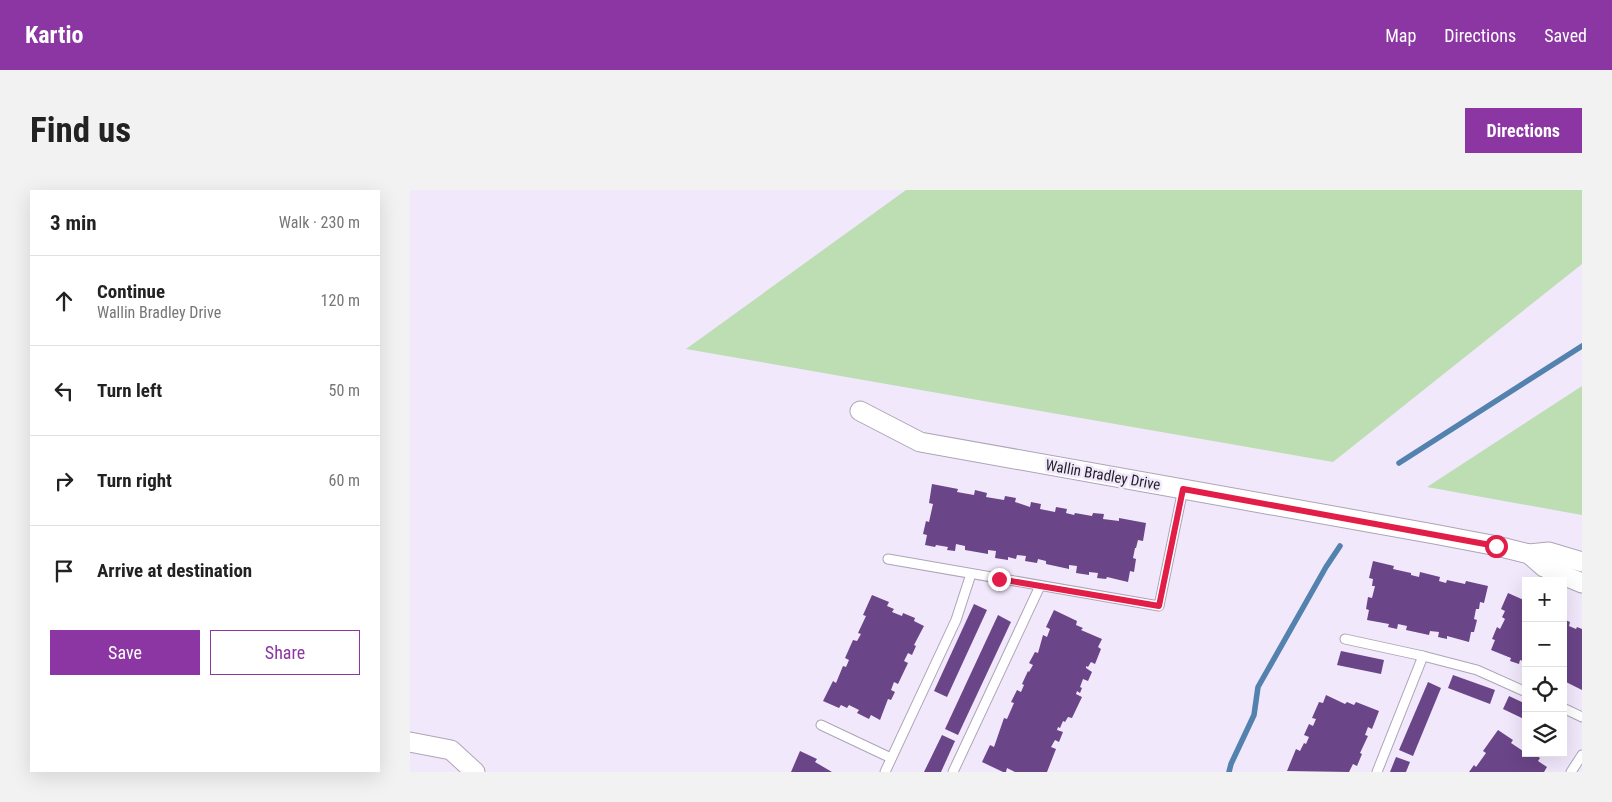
<!DOCTYPE html>
<meta charset="utf-8">
<style>
:root{--surface:#fff;--page:#f2f2f2;--text:#222;--muted:#767676;--line:#e0e0e0;--accent:#8b36a3}
body{margin:0;font-family:"Roboto Condensed",sans-serif;background:var(--page);color:var(--text)}
.controls{position:absolute;right:15px;bottom:15px;display:grid;overflow:hidden;border-radius:0px;box-shadow:0 5px 20px #0002}
.controls button{width:45px;height:45px;display:grid;place-items:center;padding:0;border:0;border-bottom:1px solid var(--line);background:var(--surface);color:var(--text);font:25px sans-serif}
.stop{position:absolute;width:15px;height:15px;margin:-11px;border:4px solid #e11d48;border-radius:50%;background:#fff}
.stop.end{background:#e11d48;border-color:#fff;box-shadow:0 1px 5px #0008}
.list{margin:0;padding:0;list-style:none}
h2{display:flex;justify-content:space-between;align-items:center;height:65px;margin:0;padding:0 20px;font-size:21px}
h2 small{font-size:16px;font-weight:400;color:var(--muted)}
.list li{display:grid;grid-template-columns:32px 1fr auto;gap:15px;align-items:center;box-sizing:border-box;height:90px;padding:0 20px;border-top:1px solid var(--line)}
.list b{display:block;font-size:19px;white-space:nowrap}
.list p{margin:0;font-size:16px;white-space:nowrap;color:var(--muted)}
.list em{font-size:16px;font-style:normal;color:var(--muted)}
.actions{display:flex;gap:10px;padding:15px 20px}
.actions a{flex:1;padding:11px 0;border:1px solid var(--accent);border-radius:0px;text-align:center;font-size:18px;color:var(--accent)}
.actions .main{background:var(--accent);color:#fff}
.icon{flex:none;width:28px;height:28px;fill:none;stroke:currentColor;stroke-width:2;stroke-linecap:round;stroke-linejoin:round}
.map{position:relative;flex:none;width:1172px;height:582px;overflow:hidden;border-radius:0px}
header{display:flex;align-items:center;gap:30px;box-sizing:border-box;height:70px;padding:0 25px;background:var(--accent);color:#fff}
header strong{font-size:24px}
nav{display:flex;gap:28px;margin-inline-start:auto;font-size:18px}
.intro{display:flex;align-items:center;justify-content:space-between;box-sizing:border-box;height:120px;padding:0 30px}
h1{margin:0;font-size:35px}
.button{padding:12px 22px;border-radius:0px;background:var(--accent);color:#fff;font-size:18px;font-weight:700}
main{display:flex;gap:30px;padding:0 30px}
aside{flex:1;background:var(--surface);border-radius:0px;box-shadow:0 5px 20px #0002}
.map>svg:first-child{display:block}
.green{fill:#bdddb2}
.lines{fill:none;stroke-linecap:round;stroke-linejoin:round}
.stream{stroke:#5282ad;stroke-width:5.5}
.building{fill:#6a4588}
.lane-casing{stroke:#ada4b6;stroke-width:11}
.street-casing{stroke:#ada4b6;stroke-width:21}
.lane{stroke:#fff;stroke-width:9}
.street{stroke:#fff;stroke-width:19}
.route{stroke:#e11d48;stroke-width:6}
.labels{text-anchor:middle;stroke-width:5;stroke-linejoin:round;paint-order:stroke}
.street-label{font-size:15px;fill:#231f26;stroke:#f2e8fc}
</style>
<header>
<strong>Kartio</strong>
<nav><a>Map</a><a>Directions</a><a>Saved</a></nav>
</header>
<div class="intro"><h1>Find us</h1><a class="button">Directions</a></div>
<main>
<aside>
<h2>3 min<small>Walk · 230 m</small></h2>
<ul class="list">
<li><svg class="icon" aria-label="ahead" viewBox="0 0 24 24"><path d="M12 20V5M6 11l6-6 6 6"/></svg><div><b>Continue</b><p>Wallin Bradley Drive</p></div><em>120 m</em></li>
<li><svg class="icon" aria-label="left" viewBox="0 0 24 24"><path d="M17 20v-9H6M10 6l-5 5 5 5"/></svg><div><b>Turn left</b></div><em>50 m</em></li>
<li><svg class="icon" aria-label="right" viewBox="0 0 24 24"><path d="M7 20v-9h11M14 6l5 5-5 5"/></svg><div><b>Turn right</b></div><em>60 m</em></li>
<li><svg class="icon" aria-label="arrive" viewBox="0 0 24 24"><path d="M6 21V4h12l-3 4 3 4H6"/></svg><div><b>Arrive at destination</b></div></li>
</ul>
<div class="actions"><a class="main">Save</a><a>Share</a></div>
</aside>
<div class="map">
<svg width="1172" height="582" viewBox="0 0 1172 582">
<rect width="100%" height="100%" fill="#f2e8fc"/>
<g class="green">
<polygon points="496,0 1172,0 1172,74 923,272 276,159"/>
<polygon points="1172,196 1172,325 1017,297"/>
</g>
<g class="lines">
<g class="stream">
<polyline points="989,273 1172,156"/>
<polyline points="819,582 821,574 844,525 848,497 916,377 930,356"/>
</g>
</g>
<g class="building">
<polygon points="522,294 548,299 547,302 564,305 565,300 577,303 576,307 594,310 595,306 606,308 605,312 620,317 621,312 631,314 630,319 645,322 646,317 657,319 656,323 664,325 665,323 682,326 683,323 694,324 693,329 709,331 709,328 736,333 733,351 728,350 726,358 725,358 723,368 726,369 724,382 720,381 718,392 697,387 696,389 687,388 688,383 679,382 679,385 666,383 667,376 659,375 659,379 636,374 636,371 628,369 627,373 615,371 616,366 607,365 606,369 598,367 598,370 585,368 586,361 578,360 578,364 555,360 555,356 546,354 545,361 537,360 538,357 526,355 525,357 515,355 517,345 513,344 516,331 519,332 523,314 519,313"/>
<polygon points="963,371 984,376 983,379 1001,383 1001,385 1009,387 1010,382 1030,387 1029,391 1036,393 1037,390 1055,394 1056,391 1078,396 1074,413 1070,412 1069,419 1066,419 1064,429 1067,430 1064,442 1061,442 1059,452 1037,446 1037,449 1028,447 1029,442 1020,441 1019,445 996,440 997,436 988,434 987,439 978,437 979,434 957,430 959,420 956,419 958,407 962,408 965,396 962,396 963,389 959,388"/>
<polygon points="1098,403 1116,411 1116,472 1110,470 1109,474 1100,471 1101,468 1081,460 1085,450 1082,449 1087,437 1090,439 1095,429 1092,427 1095,421 1091,419"/>
<polygon points="462,405 479,412 477,416 484,419 482,422 492,426 493,423 505,428 504,431 514,436 504,455 506,456 502,465 498,463 494,471 498,473 488,494 484,492 481,500 485,502 481,510 478,509 470,530 461,525 459,529 447,523 449,520 439,515 437,518 431,515 429,518 413,511 423,491 426,493 433,476 436,477 439,470 435,468 443,450 447,451 451,444 448,443 456,426 453,425"/>
<polygon points="564,414 577,420 537,507 524,501"/>
<polygon points="644,420 667,431 666,435 673,438 671,440 692,449 688,457 691,459 685,474 681,472 678,477 676,476 676,478 682,482 678,491 673,489 670,497 672,498 670,503 667,501 666,504 672,507 662,528 658,527 655,532 653,531 650,538 648,537 647,540 653,542 649,552 645,550 641,557 646,559 637,582 605,582 597,578 596,582 593,582 572,572 580,555 584,557 594,528 597,529 604,513 601,512 607,500 611,502 614,495 612,494 618,481 619,482 623,475 619,473 625,462 628,463 633,445 637,447 640,439 636,437"/>
<polygon points="588,425 601,432 548,545 535,539"/>
<polygon points="1153,429 1160,432 1159,436 1166,439 1167,437 1172,439 1172,500 1156,492 1155,494 1153,494"/>
<polygon points="931,461 974,470 971,484 927,475"/>
<polygon points="1043,485 1085,500 1080,514 1038,498"/>
<polygon points="1018,492 1031,498 1003,566 989,560"/>
<polygon points="916,505 935,514 937,512 944,515 946,512 969,521 962,539 958,537 955,545 958,546 950,563 952,564 947,576 943,574 939,582 877,581 886,559 890,561 894,553 896,554 899,547 894,545 899,534 903,536 906,529 902,528 909,512 913,513"/>
<polygon points="1099,506 1116,514 1116,530 1093,519"/>
<polygon points="1088,540 1103,550 1101,553 1116,563 1123,563 1130,568 1128,571 1137,577 1134,582 1059,582 1064,575 1066,577 1076,563 1073,561"/>
<polygon points="532,545 545,551 531,582 514,582"/>
<polygon points="390,561 407,569 405,572 422,582 381,582"/>
<polygon points="986,567 1000,572 996,582 980,582"/>
</g>
<g class="lines">
<defs>
<g id="lane">
<polyline points="478,369 749,416 773,299"/>
<polyline points="935,449 1013,466 1067,480 1116,502"/>
<polyline points="1153,518 1172,527"/>
<polyline points="411,535 481,568"/>
<polyline points="475,582 546,430 561,384"/>
<polyline points="543,582 630,396"/>
<polyline points="967,582 1013,466"/>
<polyline points="1161,582 1172,565"/>
</g>
<g id="street">
<polyline points="450,221 510,252 1024,344 1087,356 1119,364 1139,362 1172,372"/>
<polyline points="1119,364 1134,377 1172,393"/>
<polyline points="0,552 41,560 65,582"/>
</g>
</defs>
<use href="#lane" class="lane-casing"/>
<use href="#street" class="street-casing"/>
<use href="#lane" class="lane"/>
<use href="#street" class="street"/>
</g>
<g class="lines">
<polyline class="route" points="589,389 749,416 773,299 1086,356"/>
</g>
<g class="labels">
<g class="street-label">
<text transform="translate(693 285) rotate(10)" y="5">Wallin Bradley Drive</text>
</g>
</g>
</svg>
<div class="controls">
<button>+</button>
<button>−</button>
<button><svg class="icon" aria-label="locate" viewBox="0 0 24 24"><circle cx="12" cy="12" r="6"/><path d="M12 2v4M12 18v4M2 12h4M18 12h4"/></svg></button>
<button><svg class="icon" aria-label="layers" viewBox="0 0 24 24"><path d="M12 4l9 5-9 5-9-5zM3 14l9 5 9-5"/></svg></button>
</div>
<div class="stop" style="left:1086px;top:356px"></div>
<div class="stop end" style="left:589px;top:389px"></div>
</div>
</main>
